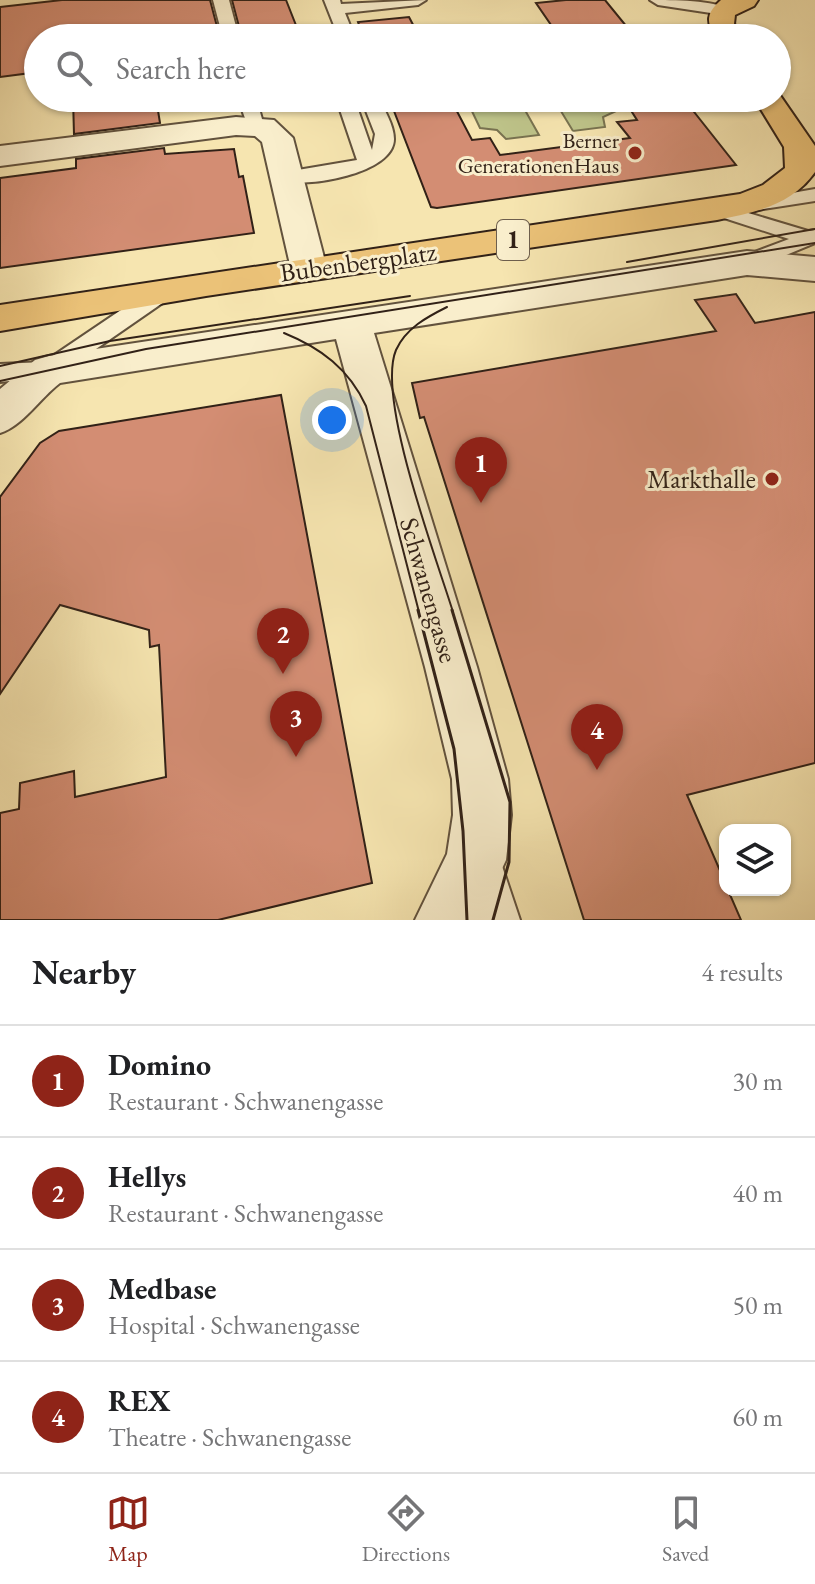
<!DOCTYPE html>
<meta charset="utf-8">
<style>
:root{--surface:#fff;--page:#f6f6f6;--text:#202124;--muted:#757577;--line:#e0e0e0;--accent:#8f2418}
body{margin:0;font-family:"EB Garamond",serif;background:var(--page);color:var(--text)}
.controls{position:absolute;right:24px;bottom:24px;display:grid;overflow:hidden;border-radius:16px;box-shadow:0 2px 6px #0004}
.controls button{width:72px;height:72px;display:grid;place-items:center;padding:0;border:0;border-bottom:2px solid var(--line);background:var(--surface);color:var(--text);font:40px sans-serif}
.you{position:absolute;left:332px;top:420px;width:28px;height:28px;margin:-20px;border:6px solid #fff;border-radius:50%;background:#1a73e8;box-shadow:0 0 0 12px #1a73e833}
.badge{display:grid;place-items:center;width:52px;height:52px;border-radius:50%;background:var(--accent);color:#fff;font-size:26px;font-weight:700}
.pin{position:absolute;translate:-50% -66px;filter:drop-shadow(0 2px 4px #0008)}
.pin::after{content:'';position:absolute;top:42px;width:28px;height:24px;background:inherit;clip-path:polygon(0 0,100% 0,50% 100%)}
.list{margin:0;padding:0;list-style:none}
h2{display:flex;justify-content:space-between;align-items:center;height:104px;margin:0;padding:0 32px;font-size:34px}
h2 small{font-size:26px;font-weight:400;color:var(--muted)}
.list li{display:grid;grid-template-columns:52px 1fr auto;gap:24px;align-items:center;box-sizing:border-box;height:112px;padding:0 32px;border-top:2px solid var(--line)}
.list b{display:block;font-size:30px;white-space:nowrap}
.list p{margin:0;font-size:26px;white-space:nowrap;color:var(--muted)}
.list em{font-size:26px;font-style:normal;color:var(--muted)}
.icon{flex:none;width:44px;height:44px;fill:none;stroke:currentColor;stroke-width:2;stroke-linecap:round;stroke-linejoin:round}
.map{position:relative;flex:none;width:815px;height:920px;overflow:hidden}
.search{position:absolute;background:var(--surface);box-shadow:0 2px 6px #0004;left:24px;right:24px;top:24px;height:88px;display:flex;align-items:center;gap:20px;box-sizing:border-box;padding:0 28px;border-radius:44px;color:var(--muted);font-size:30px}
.sheet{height:552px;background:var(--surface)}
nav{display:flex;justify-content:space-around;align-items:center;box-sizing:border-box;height:112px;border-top:2px solid var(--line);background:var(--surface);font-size:22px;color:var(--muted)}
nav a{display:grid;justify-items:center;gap:4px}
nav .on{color:var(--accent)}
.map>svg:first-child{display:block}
.green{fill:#bec48a;stroke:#787250;stroke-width:2}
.building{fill:#d38d73;stroke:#312117;stroke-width:2}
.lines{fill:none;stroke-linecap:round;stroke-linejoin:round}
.service-casing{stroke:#62523d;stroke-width:4}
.pedestrian-casing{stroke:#62523d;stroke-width:4}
.minor-casing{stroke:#62523d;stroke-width:4}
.primary-casing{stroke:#312117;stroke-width:4}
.service{fill:#f9eecc;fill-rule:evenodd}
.pedestrian{fill:#f9eecc;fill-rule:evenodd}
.minor{fill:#f9eecc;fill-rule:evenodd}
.primary{fill:#ebc278;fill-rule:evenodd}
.tram-far1{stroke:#312117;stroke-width:2}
.tram{stroke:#312117;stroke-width:3}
.poi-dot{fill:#8f2418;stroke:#f9eecc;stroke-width:3}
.labels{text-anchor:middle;stroke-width:6;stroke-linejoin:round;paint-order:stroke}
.far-poi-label{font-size:22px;fill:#312117;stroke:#f9eecc;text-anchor:end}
.shield{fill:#f9eecc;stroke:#6d5e4d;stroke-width:2}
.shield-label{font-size:24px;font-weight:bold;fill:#312117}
.street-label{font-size:26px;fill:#312117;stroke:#f9eecc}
.poi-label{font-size:26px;fill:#312117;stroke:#f9eecc;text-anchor:end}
</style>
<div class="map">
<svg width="815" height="920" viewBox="0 0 815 920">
<rect width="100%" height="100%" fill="#f6e5b0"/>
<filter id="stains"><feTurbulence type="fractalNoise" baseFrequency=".0025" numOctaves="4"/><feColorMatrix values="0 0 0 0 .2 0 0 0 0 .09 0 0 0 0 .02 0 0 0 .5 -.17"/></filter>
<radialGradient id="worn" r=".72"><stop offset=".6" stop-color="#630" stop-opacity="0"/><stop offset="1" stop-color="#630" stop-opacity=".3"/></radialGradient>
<g class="green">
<polygon points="553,98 606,98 616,111 603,117 605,127 573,131"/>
<polygon points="514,100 521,103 539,135 506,139 497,130 480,128 469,105"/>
</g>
<g class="building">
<polygon points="62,0 210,0 220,38 38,38 38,72 0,77 0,7"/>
<polygon points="232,0 286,0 301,38 242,38"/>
<polygon points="566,0 605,0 636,38 560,38 536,3"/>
<polygon points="409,17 420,38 364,38 358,22"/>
<polygon points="73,98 156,98 160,123 74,134"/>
<polygon points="389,98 450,98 472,140 490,138 500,155 630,138 617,122 637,120 623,98 683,98 736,165 437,208 431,207"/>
<polygon points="164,148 165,154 234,149 239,177 243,176 254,233 0,268 0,178 76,168 76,159"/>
<polygon points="736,294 755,323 815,312 815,763 687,795 725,882 725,890 728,890 741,920 584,920 424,417 420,418 412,383 716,331 695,300"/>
<polygon points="281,395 372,883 218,920 0,920 0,813 19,809 20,783 74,771 75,797 166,777 159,645 150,647 149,630 60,605 0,694 0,497 40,443 59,431"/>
</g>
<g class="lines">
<defs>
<g id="service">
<polygon points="213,0 229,0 239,38 223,38"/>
<polygon points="324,0 340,0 341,4 426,0 418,5 345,13 355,38 339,38"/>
<path d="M650,0C674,0 713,0 732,10L724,15L658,5Z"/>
<polygon points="238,98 256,98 264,126 261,130 249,130"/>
<path d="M336,98H354L372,150L375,134L361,98H379C384,110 394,125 394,139C394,174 306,188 280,181L277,177L280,173L357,160Z"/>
<polygon points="815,189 815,201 745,212 808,231 815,230 815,243 755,268 739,268 736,263 739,258 789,239 718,216 715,212 718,208 725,206 740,210 737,206 740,202"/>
<polygon points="166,283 174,285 177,290 174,295 57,376 0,382 0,364 44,362 158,285"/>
</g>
<polygon id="pedestrian" points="476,834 494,842 520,920 466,920 450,860 458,842"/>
<g id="minor">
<polygon points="236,117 274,120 293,138 327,269 322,277 309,281 296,277 291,269 262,142 255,136 236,135 0,166 0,146"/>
<path d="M747,251L815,257V281L747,275L374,333L477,667L508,779L511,815L506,860L478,920H415L447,854L453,815L452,779L425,667L336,339L60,383C40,398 23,426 0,433V389L35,360L49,356Z"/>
</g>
<g id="primary">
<path d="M721,0H758L754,6L735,15L734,24L744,38H716C706,22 706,13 721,0Z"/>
<path d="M777,91L815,146V172C791,206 755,212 717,220L206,296L0,331V305L740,194L763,185L785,168L784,147L754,98H777Z"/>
</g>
</defs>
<use href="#service" class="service-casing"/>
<use href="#pedestrian" class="pedestrian-casing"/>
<use href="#minor" class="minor-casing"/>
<use href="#primary" class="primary-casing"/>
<use href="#service" class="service"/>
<use href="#pedestrian" class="pedestrian"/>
<use href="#minor" class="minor"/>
<use href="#primary" class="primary"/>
<g class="tram-far1">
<polyline points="627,262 815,229"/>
<path d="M447,307C427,317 406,328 396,350C376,398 436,557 453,612"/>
<path d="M284,333C321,348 349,369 366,406L419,612"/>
<polyline points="0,366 110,341 410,296"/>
<polyline points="0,381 146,349 815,243"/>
</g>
<g class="tram">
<polyline points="418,610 454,749 463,831 467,920"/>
<polyline points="452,610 510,802 509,862 493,920"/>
</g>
</g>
<g class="poi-dot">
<circle cx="635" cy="153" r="8"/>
<circle cx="772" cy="479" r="8"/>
</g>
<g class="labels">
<g class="far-poi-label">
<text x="619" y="148">Berner<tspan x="619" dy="25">GenerationenHaus</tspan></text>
</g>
<rect class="shield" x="497" y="220" width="32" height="40" rx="6"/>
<g class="shield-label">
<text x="513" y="248">1</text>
</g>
<g class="street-label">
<text transform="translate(358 262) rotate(-8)" y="9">Bubenbergplatz</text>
<text transform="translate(429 590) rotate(74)" y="9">Schwanengasse</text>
</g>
<g class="poi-label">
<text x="756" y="488">Markthalle</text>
</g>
</g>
<rect width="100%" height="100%" filter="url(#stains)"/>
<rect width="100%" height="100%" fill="url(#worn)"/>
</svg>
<div class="controls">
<button><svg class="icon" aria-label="layers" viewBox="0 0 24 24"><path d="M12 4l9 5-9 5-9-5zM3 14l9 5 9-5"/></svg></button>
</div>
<div class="you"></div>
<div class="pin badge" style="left:481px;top:503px">1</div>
<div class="pin badge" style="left:283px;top:674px">2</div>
<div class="pin badge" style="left:296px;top:757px">3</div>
<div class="pin badge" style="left:597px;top:770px">4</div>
<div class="search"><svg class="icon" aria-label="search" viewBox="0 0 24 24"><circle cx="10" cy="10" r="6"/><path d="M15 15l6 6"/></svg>Search here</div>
</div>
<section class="sheet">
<h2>Nearby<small>4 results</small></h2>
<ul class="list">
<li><span class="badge">1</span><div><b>Domino</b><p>Restaurant · Schwanengasse</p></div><em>30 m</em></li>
<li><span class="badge">2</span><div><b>Hellys</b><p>Restaurant · Schwanengasse</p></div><em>40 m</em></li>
<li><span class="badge">3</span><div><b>Medbase</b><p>Hospital · Schwanengasse</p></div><em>50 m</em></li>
<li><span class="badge">4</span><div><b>REX</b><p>Theatre · Schwanengasse</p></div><em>60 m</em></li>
</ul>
</section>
<nav>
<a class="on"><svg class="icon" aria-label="map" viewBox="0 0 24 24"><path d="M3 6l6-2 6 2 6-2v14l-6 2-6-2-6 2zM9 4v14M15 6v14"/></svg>Map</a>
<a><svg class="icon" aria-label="directions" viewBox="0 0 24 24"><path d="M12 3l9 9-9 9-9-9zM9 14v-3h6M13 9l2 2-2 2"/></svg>Directions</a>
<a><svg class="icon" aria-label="saved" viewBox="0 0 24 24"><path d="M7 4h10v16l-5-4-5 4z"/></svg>Saved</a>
</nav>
